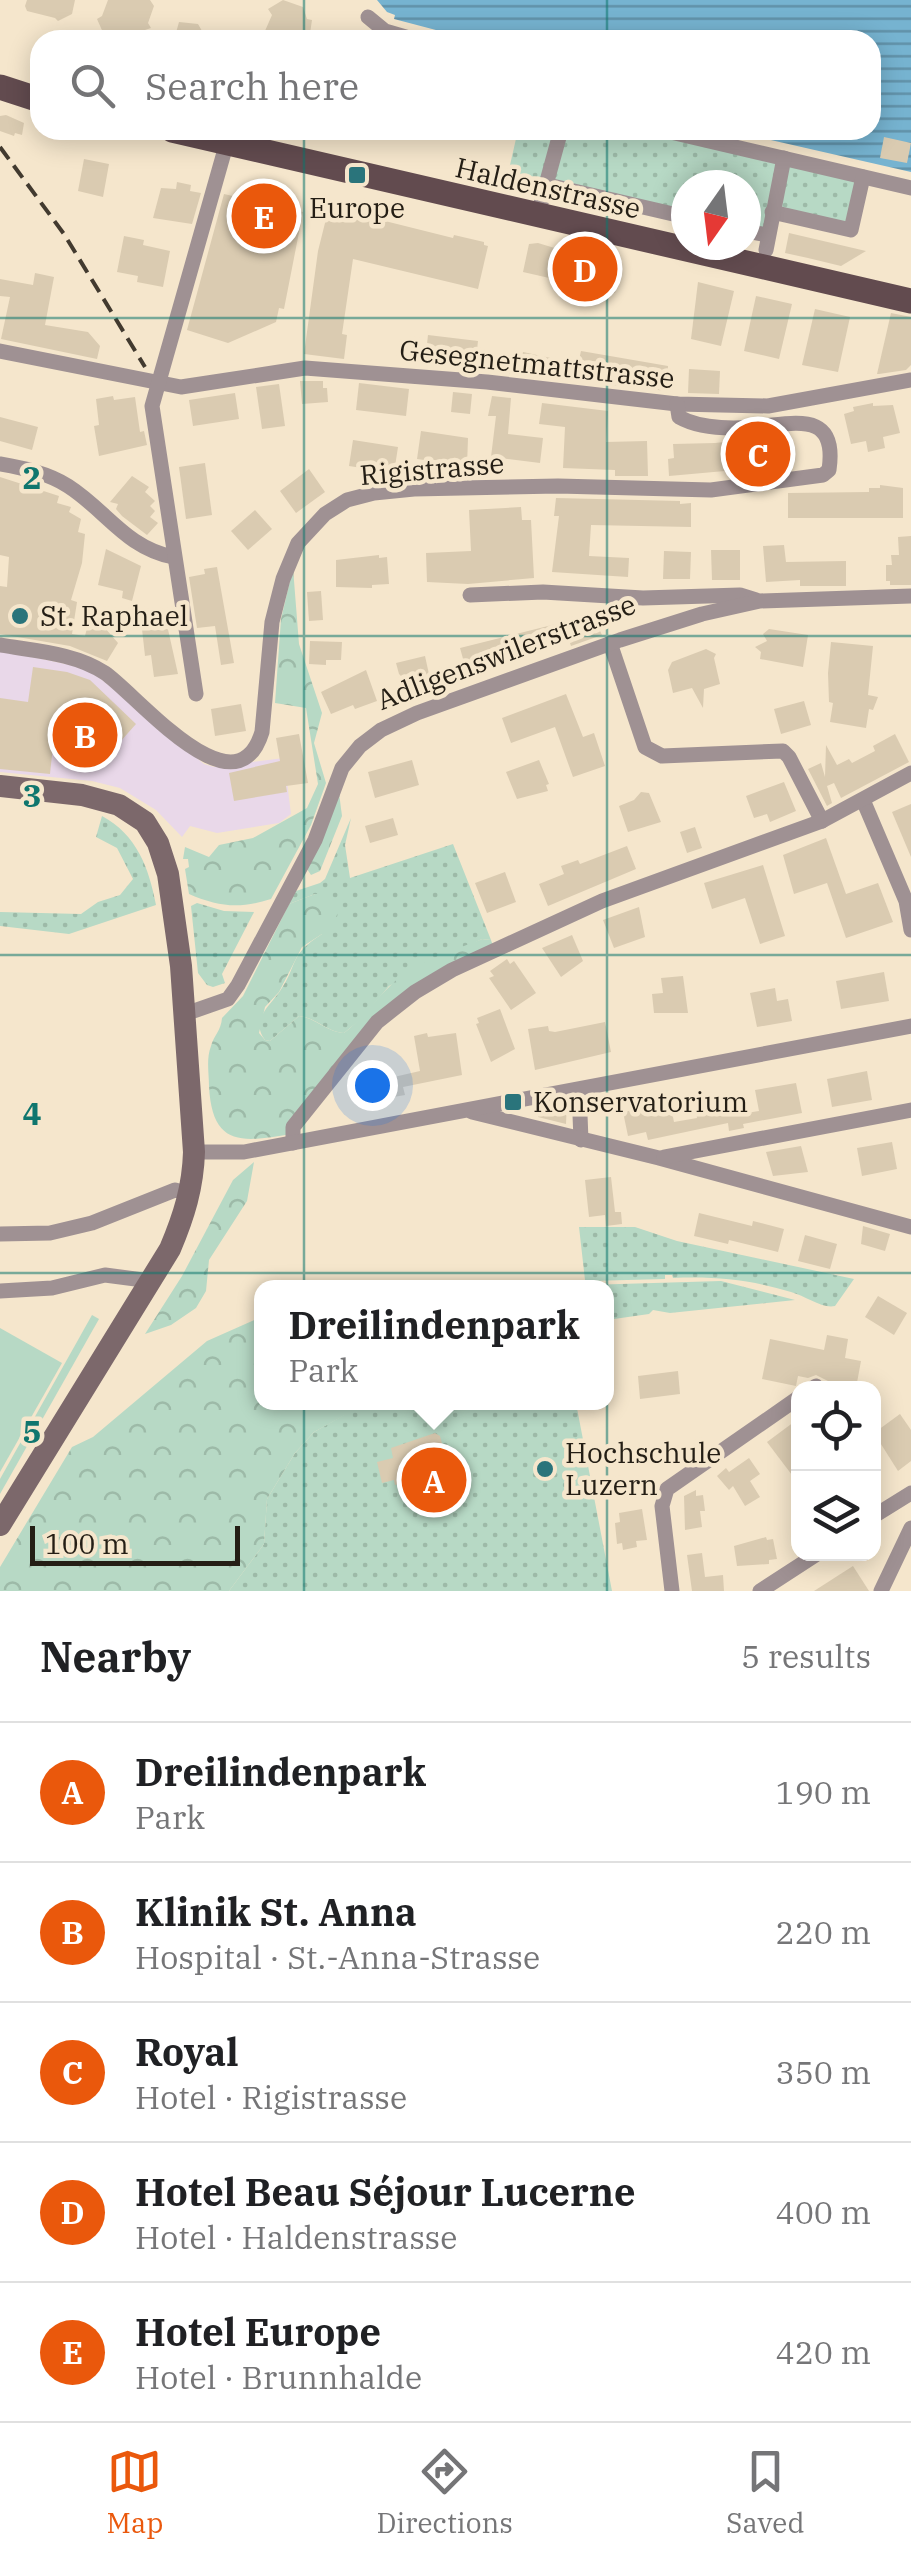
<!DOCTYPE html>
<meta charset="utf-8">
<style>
:root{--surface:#fff;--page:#f2f2f2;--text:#202124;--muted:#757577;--line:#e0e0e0;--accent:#ea580c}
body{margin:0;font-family:"IBM Plex Serif",serif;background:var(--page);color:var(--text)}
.controls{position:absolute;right:30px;bottom:30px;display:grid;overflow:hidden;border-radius:20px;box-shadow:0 5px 25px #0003}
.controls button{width:90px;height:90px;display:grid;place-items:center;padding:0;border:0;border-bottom:2px solid var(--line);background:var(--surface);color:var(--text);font:50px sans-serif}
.compass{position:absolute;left:671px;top:170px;width:90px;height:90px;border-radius:50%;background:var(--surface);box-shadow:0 5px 25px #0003;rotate:194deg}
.scale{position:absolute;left:30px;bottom:25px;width:210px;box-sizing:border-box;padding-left:10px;border:5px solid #241e15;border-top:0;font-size:28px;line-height:35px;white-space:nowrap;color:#241e15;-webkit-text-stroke:8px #f5e6cc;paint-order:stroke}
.you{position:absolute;left:372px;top:1085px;width:35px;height:35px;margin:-25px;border:8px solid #fff;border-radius:50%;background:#1a73e8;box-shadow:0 0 0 15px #1a73e833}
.badge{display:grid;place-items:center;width:65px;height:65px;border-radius:50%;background:var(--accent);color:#fff;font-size:32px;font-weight:700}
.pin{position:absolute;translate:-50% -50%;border:5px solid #fff;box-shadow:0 2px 10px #0006}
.popup{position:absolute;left:254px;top:1280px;width:360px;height:130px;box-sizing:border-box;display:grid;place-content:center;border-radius:20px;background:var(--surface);filter:drop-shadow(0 2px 8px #0005);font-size:32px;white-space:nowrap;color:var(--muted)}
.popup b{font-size:38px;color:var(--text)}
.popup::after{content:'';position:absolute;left:50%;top:100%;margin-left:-20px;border:20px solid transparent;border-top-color:var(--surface)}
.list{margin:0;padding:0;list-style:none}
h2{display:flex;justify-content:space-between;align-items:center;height:130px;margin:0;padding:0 40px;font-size:42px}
h2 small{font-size:32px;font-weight:400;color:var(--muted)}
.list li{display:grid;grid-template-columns:65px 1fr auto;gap:30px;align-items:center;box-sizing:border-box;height:140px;padding:0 40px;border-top:2px solid var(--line)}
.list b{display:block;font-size:38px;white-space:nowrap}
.list p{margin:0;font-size:32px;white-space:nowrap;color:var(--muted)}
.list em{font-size:32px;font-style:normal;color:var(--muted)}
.icon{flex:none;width:55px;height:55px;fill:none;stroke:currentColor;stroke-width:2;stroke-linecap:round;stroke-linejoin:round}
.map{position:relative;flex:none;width:911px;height:1591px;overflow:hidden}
.search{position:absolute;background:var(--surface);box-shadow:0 5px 25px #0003;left:30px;right:30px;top:30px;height:110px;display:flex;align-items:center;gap:25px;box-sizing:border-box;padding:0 35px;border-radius:30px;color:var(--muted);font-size:38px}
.sheet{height:830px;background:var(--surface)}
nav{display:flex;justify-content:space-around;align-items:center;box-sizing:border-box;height:140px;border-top:2px solid var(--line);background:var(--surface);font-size:28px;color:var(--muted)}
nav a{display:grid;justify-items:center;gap:5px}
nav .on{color:var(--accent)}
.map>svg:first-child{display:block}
.medical{fill:#e9d8e9}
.green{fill:url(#green-dots)}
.forest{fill:url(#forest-crowns)}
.pitch{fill:#b7d9c5}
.water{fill:url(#water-rules)}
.building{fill:#dacbb1}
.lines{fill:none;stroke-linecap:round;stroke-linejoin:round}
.street{stroke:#9f9193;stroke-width:15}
.secondary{stroke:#7c686b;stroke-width:22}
.primary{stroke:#624b4f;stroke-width:25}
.rail{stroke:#423a2f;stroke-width:4;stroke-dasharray:15 8;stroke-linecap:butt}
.grid{fill:none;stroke:#0f766e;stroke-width:2.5;stroke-opacity:0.55}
.poi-dot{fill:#2a747b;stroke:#f5e6cc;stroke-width:4}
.labels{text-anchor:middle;stroke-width:9;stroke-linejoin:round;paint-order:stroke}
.street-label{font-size:28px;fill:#241e15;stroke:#f5e6cc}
.poi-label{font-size:28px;fill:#241e15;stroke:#f5e6cc;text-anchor:start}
.grid-label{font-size:32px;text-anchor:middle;font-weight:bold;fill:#0f766e;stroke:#f5e6cc;stroke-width:9;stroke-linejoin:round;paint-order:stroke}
</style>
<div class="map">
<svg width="911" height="1591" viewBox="0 0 911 1591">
<defs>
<pattern id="green-dots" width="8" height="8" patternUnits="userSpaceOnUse" patternTransform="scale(2.5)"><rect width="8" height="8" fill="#b7d9c5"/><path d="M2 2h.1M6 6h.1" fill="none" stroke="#9dbaa8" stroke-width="1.8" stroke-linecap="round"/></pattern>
<pattern id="forest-crowns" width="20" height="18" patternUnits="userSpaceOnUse" patternTransform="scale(2.5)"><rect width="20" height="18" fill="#b7d9c5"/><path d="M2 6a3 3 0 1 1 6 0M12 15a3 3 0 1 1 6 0" fill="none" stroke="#9dbaa8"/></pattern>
<pattern id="water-rules" width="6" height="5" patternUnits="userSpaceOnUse" patternTransform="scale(2.5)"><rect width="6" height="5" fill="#76b3d0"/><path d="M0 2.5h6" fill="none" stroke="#6191a8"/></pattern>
</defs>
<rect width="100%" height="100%" fill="#f5e6cc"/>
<polygon class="medical" points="0,650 89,669 204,764 214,767 284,758 291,814 279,823 217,833 190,826 182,837 156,810 120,788 92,781 0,772"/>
<g class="green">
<polygon points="518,130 556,130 540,196 505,187"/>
<polygon points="561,130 662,130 863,177 851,230 773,212 767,235 746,231 746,185 686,185 686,217 548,185"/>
<path d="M102,816C137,835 149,868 156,905L69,934L0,926V912L81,914L98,902L120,895L133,879L117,848L96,837Z"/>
<path d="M351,818L345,845L350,878L453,844L491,940L482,939L389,986L361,1019L344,1033C327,1032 317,1018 299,1016L270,1041L265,1040C250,1020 269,1007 280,991C299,963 288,956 322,934L315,894L289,904L296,891L320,883L325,879Z"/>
<polygon points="197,903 224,911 254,912 222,974 225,983 213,987 207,985 198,973 191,906"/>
<path d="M579,1227H635L677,1241L854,1279L835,1306C822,1309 806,1296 791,1292C752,1280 715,1276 673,1278L672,1275H665V1279L590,1281L585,1280Z"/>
<polygon points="721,1281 795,1300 670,1313 653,1310 649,1314 607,1320 606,1288 586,1285"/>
<polygon points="367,1402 576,1403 612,1591 229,1591 264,1544 267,1499 295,1453 314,1432"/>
</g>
<g class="forest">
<path d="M293,568L299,644L322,713L314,743L326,783L311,825L271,899C240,909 219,907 189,894L185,869L189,867L188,859H183L185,847L209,857L219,845L253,838L307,808L318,784L306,708L275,703L281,619Z"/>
<polygon points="339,793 342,816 320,871 311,875 307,869"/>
<path d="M315,894C329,894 335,895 339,909L335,920L322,934L302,947L279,992L265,1007L259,1033L265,1040L270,1041L299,1016C316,1018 327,1032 344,1033C362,1019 373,1002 389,987C413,962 451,952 482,939L491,940L493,946L397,1001L291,1134C241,1143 212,1146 209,1086C209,1073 206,1059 211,1046C214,1035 221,1031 222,1018L243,996L289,904Z"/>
<polygon points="254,1162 247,1201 209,1260 206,1291 196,1308 171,1325 145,1334 182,1276 233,1180"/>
<polygon points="261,1317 262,1402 367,1403 314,1432 295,1453 267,1499 264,1544 229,1591 0,1591 0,1567 72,1447 93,1437 207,1341"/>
</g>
<g class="pitch">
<polygon points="92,1315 99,1319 0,1494 0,1479"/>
<polygon points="0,1328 62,1363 0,1472"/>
</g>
<polygon class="water" points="377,0 911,0 911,172 727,130 871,130 871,40 474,40 394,19 395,15 387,12"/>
<g class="building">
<polygon points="27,0 75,0 72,14 58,21 55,18 27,11 25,6"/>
<polygon points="108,0 150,0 154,6 148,23 151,28 145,30 142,40 105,37 97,19 102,16"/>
<polygon points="283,0 303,7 307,19 312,20 309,40 261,40 272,15 268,9"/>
<polygon points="179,22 198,24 202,31 218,30 226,40 174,40"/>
<polygon points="6,115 24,123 22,135 15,133 14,136 0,131 0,116"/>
<polygon points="884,137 911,143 907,163 880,158"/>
<polygon points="84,159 109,164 103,197 78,191"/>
<polygon points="177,182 191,185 190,191 201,193 192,224 153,218 161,188 176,189"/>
<polygon points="224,194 303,212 284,309 279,308 276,322 228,343 187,330"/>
<polygon points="329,207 453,238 454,235 484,242 484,245 488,246 478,289 353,259 342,334 347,335 344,359 304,354 318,251"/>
<polygon points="789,233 866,251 841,266 808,258 785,253"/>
<polygon points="124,236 144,240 143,245 170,251 163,287 137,282 138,276 117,272"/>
<polygon points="538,243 581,256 582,253 622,262 615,293 523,272 529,244"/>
<polygon points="35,273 54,277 45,325 88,332 100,346 97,359 1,339 10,297 0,296 0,279 33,285"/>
<polygon points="698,282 734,291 721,346 691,339"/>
<polygon points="756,296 792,304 779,359 744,351"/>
<polygon points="815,309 850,317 838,372 802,365"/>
<polygon points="891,313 911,317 911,365 906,370 879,374 877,374"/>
<polygon points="428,335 478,341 475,367 425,362"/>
<polygon points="581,351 668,366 667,391 497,372 499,358 521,363 523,352 578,364"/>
<polygon points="689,369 720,371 719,394 688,393"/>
<polygon points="300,381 323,381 323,388 327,388 328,402 302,404"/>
<polygon points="359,383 409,389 406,416 356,410"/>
<polygon points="279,384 285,426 262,429 256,387"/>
<polygon points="453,392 472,394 470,414 451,412"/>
<polygon points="235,393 239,419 193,426 189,400"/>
<polygon points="113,396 114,400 135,397 140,432 144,431 147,445 99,456 94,426 99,425 96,399"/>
<polygon points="492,396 511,398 508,434 543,438 540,463 491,457 496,416 488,416"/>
<polygon points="542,403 608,411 606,442 647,441 648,476 615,476 615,470 563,468 565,427 539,424"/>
<polygon points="873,403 873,406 893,405 900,433 883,437 885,448 868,452 866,441 851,444 844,414 854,411 853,407"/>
<polygon points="0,417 38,427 32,450 0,441"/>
<polygon points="421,431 468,438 467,466 417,459"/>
<polygon points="788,435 791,465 669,476 668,459 674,458 673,444 715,443"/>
<polygon points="353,440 398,447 394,473 349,466"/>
<polygon points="205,463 212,515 186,519 179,467"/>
<polygon points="309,469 325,492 296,513 280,491"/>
<polygon points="132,476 149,487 145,492 155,501 150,506 155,511 150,517 158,523 147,535 122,516 116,509 118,504 110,502"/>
<polygon points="0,477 59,496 57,503 71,507 69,512 81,519 78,532 85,534 82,563 71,600 77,602 72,634 85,636 91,612 118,643 107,661 70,646 0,634 0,586 7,587 9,557 0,555"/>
<polygon points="880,485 903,488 903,518 788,518 788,493 869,492 869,488 880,488"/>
<polygon points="556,498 680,501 680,504 691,503 691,527 591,525 589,556 629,558 628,577 552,572 559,516 554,516"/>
<polygon points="521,507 522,520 531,520 534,578 468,584 427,582 426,553 471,551 469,510"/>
<polygon points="255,510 272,529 248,550 231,531"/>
<polygon points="911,536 911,585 890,585 890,581 886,581 886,565 892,565 891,555 899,555 898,537"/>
<polygon points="784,545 786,562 846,561 846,586 800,586 800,580 766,582 763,546"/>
<polygon points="106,549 141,566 132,601 122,598 123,591 98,585"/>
<polygon points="711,550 740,550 740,580 712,580"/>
<polygon points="664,551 691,552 690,579 663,579"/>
<polygon points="379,555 379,558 387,557 389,584 372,585 372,588 336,587 336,560"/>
<polygon points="217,567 234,663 221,665 215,626 197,628 189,577 205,574 204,569"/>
<polygon points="321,591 323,620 309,621 307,592"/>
<polygon points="591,612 602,635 571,646 569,640 467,673 460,648 556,624"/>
<polygon points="167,625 178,674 154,677 151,655 145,656 142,629"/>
<polygon points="769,629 808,635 803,667 760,659 761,652 755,647 767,641 763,634"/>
<polygon points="310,641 342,642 341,660 326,660 326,665 309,664"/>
<polygon points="831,642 873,646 868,695 878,697 873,710 869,709 866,728 830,722 833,703 829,702 828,673"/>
<polygon points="706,649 716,654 714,658 720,684 704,689 703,708 692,688 673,693 668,670 672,662"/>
<polygon points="425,656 432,688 412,693 410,685 399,674 396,663"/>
<polygon points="33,667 67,672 90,680 136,724 112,751 53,746 50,774 0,769 0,698 28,702"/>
<polygon points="366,670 377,701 355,709 353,705 331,714 321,692"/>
<polygon points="566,694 583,737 594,733 605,766 573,777 555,727 511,743 502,718"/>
<polygon points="804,701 811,725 781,734 774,709"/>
<polygon points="241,704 246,731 215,736 211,709"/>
<polygon points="299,734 308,783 286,786 287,792 234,801 229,773 280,761 276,738"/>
<polygon points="895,734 909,762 841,798 834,783 827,786 832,803 827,806 808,769 821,763 825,777 826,745 837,765 849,759 852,763 875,751 873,746"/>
<polygon points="412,760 419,785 375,798 368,772"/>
<polygon points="539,760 549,784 546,785 548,791 517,799 506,772"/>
<polygon points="784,782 796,811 770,822 767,814 754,818 746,796"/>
<polygon points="641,792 649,793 661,822 628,832 619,806 634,800"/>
<polygon points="911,804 911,857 892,812"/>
<polygon points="393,818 398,835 370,843 365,826"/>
<polygon points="695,827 702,848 687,853 680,832"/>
<polygon points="826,838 846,894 878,883 893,922 846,938 827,883 794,894 783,855"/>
<polygon points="627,846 636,869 548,906 539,884 564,874 561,866 578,860 580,864"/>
<polygon points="763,865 785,936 760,944 745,898 712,909 704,883"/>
<polygon points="505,872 516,902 487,913 475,883"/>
<polygon points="639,907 645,937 614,948 603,920"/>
<polygon points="572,935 583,961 561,977 542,948"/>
<polygon points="507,959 510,964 514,961 536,993 511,1010 489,978 494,976 490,971"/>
<polygon points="884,972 889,1001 841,1009 836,981"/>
<polygon points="683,976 688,1013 654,1013 652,994 663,993 661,978"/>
<polygon points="775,988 777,1001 788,999 792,1021 757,1027 750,993"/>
<polygon points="500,1009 515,1049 491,1062 476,1024 479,1023 477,1018"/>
<polygon points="605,1022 611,1052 535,1070 528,1029 548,1026 549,1031 555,1032"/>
<polygon points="427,1033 428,1037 456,1033 462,1075 403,1087 405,1095 365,1102 358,1070 381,1080 420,1071 414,1036"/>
<polygon points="867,1071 872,1100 832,1107 827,1079"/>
<polygon points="796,1083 802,1113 743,1124 744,1128 729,1131 728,1123 648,1140 646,1132 628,1136 623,1112 670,1103 674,1122 697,1118 694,1101 717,1097 720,1110 726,1109 727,1116 759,1111 755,1090"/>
<polygon points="567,1102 566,1124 538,1117 538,1108"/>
<polygon points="892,1142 897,1169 862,1176 857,1148"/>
<polygon points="801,1146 808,1172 773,1176 766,1152"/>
<polygon points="611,1177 615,1212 621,1212 622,1224 606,1226 605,1215 589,1217 585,1180"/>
<polygon points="699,1213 752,1226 753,1221 784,1229 778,1252 729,1240 728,1244 694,1236"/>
<polygon points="863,1226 890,1234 885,1251 861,1244"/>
<polygon points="805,1235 837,1244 830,1269 798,1261"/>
<polygon points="878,1296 907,1313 894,1335 865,1317"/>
<polygon points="827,1335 848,1339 845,1358 861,1361 856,1388 831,1388 832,1383 816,1375 808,1378 798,1376 796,1386 762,1379 770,1339 824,1350"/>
<polygon points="678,1371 680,1394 640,1399 638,1376"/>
<polygon points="900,1414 911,1430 911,1461 898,1471 874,1433"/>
<polygon points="798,1419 798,1483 767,1442"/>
<polygon points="435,1433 440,1436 444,1451 439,1457 441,1463 422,1472 423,1478 395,1485 394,1480 382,1483 377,1462 393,1458 391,1448"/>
<polygon points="749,1458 760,1474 750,1481 760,1497 745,1506 733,1486 729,1490 717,1476 726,1468 729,1472"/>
<polygon points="696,1490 696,1496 703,1495 705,1511 700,1511 702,1527 685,1530 684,1496"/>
<polygon points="642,1509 647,1540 636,1541 637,1547 623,1550 622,1543 617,1544 615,1523 620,1522 619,1513"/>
<polygon points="766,1537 767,1540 773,1539 777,1559 769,1560 769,1564 737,1566 734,1546"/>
<polygon points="702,1553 705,1577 723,1575 724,1591 692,1591 687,1555"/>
<polygon points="853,1566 869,1591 814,1591"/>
</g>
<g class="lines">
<g class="street">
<polyline points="368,17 385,31 416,40"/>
<polyline points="662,130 911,188"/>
<polyline points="548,185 686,217"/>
<polyline points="541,203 561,130"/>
<polyline points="772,212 851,230 863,177"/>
<polyline points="746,231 767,235"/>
<polyline points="766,250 784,158"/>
<polyline points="0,351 181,387 305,368 487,382 677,404 768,406 911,380"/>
<path d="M0,464C23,468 48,473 68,486C107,511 125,547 173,557"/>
<polyline points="470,595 543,592 643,598 740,595 756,600"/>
<polyline points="610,643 645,747 662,756 783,751 789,757 822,821"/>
<path d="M0,645C35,651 75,653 105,673C138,696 236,817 262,732L272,622L283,579L298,543L325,514L347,500L374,493L414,489L558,486L711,490L823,475L829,470C837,415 802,422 764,426C739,429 702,430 679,417L677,404"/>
<polyline points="196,694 152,406 227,142"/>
<polyline points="863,800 906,901 911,930"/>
<polyline points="185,1014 228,999 238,985 315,840 342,768 360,746 381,730 417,713 620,640 702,614 760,601 911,596"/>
<polyline points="579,1090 581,1140"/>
<polyline points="472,1112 659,1158 911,1227"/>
<polyline points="293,1143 293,1127 377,1022 415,992 452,970 602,901 822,821 911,773"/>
<polyline points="194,1152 244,1152 911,1026"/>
<polyline points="664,1157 911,1110"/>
<polyline points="0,1234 50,1233 92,1223 175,1190 190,1194"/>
<polyline points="0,1291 52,1288 105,1275 151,1281"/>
<polyline points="812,1389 816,1386"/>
<polyline points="874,1516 911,1493"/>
<polyline points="672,1591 662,1506 667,1489 798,1398"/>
<polyline points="760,1591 817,1554"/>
<polyline points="881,1591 911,1528"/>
</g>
<path class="secondary" d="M0,786L82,795L119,805L145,822L158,843L168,874L181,966L194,1152C193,1187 184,1216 170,1249L0,1525"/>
<g class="primary">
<polyline points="0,87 40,100"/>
<polyline points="172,130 911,301"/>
</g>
<polyline class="rail" points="0,147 64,234 145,367"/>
</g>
<path class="grid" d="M304,0V40M607,0V40M304,130V1591M607,130V1591M0,318H911M0,636H911M0,955H911M0,1273H911"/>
<g class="poi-dot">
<rect x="347" y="165" width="20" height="20" rx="5"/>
<circle cx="20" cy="616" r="10"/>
<rect x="503" y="1092" width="20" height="20" rx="5"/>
<circle cx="545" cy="1469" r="10"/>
</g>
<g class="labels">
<g class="street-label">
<text transform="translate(548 188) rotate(13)" y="10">Haldenstrasse</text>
<text transform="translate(537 364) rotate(6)" y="10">Gesegnetmattstrasse</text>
<text transform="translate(432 469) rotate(-5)" y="10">Rigistrasse</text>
<text transform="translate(506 652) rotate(-21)" y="10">Adligenswilerstrasse</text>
</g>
<g class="poi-label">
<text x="357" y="218" text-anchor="middle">Europe</text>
<text x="40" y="626">St. Raphael</text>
<text x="533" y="1112">Konservatorium</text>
<text x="565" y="1463">Hochschule<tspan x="565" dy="32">Luzern</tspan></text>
</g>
</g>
<g class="grid-label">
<text x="32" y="489">2</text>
<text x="32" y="807">3</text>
<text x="32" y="1125">4</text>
<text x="32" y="1443">5</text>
</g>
</svg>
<div class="controls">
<button><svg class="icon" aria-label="locate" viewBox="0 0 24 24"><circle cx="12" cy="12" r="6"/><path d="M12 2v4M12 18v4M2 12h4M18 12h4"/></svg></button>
<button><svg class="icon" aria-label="layers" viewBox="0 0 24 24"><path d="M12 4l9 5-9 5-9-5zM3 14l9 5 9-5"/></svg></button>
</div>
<svg class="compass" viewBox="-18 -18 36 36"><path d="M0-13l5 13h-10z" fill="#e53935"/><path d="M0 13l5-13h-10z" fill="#757577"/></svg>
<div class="scale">100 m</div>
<div class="you"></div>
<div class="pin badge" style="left:434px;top:1480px">A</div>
<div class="popup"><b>Dreilindenpark</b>Park</div>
<div class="pin badge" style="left:85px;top:735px">B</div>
<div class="pin badge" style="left:758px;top:454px">C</div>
<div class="pin badge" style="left:585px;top:269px">D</div>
<div class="pin badge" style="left:264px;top:216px">E</div>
<div class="search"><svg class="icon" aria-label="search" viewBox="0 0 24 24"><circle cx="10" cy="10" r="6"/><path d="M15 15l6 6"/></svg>Search here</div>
</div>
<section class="sheet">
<h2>Nearby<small>5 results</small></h2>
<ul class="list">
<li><span class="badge">A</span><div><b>Dreilindenpark</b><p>Park</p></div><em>190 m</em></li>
<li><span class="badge">B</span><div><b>Klinik St. Anna</b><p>Hospital · St.-Anna-Strasse</p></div><em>220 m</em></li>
<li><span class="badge">C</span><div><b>Royal</b><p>Hotel · Rigistrasse</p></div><em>350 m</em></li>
<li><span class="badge">D</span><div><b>Hotel Beau Séjour Lucerne</b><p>Hotel · Haldenstrasse</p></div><em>400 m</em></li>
<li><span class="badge">E</span><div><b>Hotel Europe</b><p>Hotel · Brunnhalde</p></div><em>420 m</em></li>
</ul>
</section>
<nav>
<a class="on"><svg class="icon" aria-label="map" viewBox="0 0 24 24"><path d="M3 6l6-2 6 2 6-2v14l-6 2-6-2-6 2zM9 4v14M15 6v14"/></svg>Map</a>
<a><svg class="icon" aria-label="directions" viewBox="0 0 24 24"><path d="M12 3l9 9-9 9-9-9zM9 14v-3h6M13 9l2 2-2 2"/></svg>Directions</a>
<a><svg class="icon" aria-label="saved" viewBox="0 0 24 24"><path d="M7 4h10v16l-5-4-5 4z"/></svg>Saved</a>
</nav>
